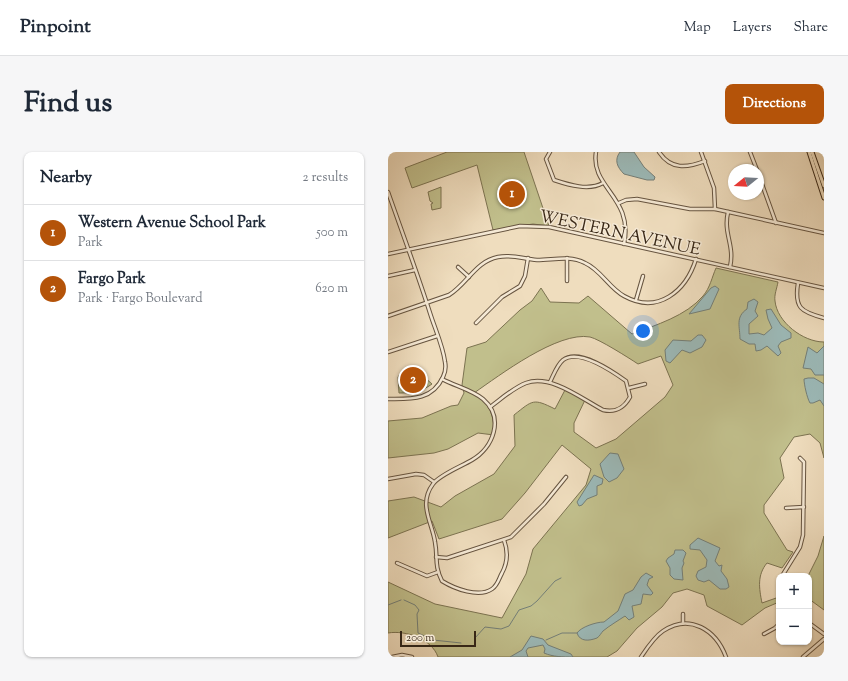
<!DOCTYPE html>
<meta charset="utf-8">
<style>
:root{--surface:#fff;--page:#f6f6f7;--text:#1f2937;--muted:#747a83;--line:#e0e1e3;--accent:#b45309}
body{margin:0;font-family:"Sorts Mill Goudy",serif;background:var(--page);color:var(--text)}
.controls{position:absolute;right:12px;bottom:12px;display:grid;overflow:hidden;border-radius:8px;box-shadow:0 1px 3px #0004}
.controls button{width:36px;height:36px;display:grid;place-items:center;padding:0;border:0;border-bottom:1px solid var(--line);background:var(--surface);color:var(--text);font:20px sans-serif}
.compass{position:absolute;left:340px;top:12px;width:36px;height:36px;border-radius:50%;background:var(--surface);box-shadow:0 1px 3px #0004;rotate:252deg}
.scale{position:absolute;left:12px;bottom:10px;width:76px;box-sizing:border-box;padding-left:4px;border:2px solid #382716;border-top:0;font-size:11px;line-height:14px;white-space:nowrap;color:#382716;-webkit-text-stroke:3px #f5e9d5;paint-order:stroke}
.you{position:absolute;left:255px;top:179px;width:14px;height:14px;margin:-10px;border:3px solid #fff;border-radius:50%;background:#1a73e8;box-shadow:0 0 0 6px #1a73e833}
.badge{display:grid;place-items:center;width:26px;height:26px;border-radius:50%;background:var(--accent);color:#fff;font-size:13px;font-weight:700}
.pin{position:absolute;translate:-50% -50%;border:2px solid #fff;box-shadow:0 1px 4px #0006}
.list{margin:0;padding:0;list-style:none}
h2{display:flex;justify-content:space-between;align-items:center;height:52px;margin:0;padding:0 16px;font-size:17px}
h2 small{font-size:13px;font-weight:400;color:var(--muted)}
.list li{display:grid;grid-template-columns:26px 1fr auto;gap:12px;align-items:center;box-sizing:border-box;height:56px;padding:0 16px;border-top:1px solid var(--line)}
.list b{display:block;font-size:15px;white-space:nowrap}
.list p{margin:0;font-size:13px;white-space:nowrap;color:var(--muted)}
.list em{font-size:13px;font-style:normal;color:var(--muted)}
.map{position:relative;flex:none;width:436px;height:505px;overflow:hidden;border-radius:8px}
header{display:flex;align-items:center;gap:24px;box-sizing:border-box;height:56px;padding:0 20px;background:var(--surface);border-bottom:1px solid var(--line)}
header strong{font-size:19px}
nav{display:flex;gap:22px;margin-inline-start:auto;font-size:14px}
.intro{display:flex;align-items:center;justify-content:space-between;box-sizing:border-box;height:96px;padding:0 24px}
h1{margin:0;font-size:28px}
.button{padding:10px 18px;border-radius:8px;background:var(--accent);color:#fff;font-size:14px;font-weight:700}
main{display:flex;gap:24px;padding:0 24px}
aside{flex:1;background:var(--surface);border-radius:8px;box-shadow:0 1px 3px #0004}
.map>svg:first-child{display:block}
.green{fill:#c1bf8c;stroke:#7c7351}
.water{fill:#9cbab9;stroke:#747f78}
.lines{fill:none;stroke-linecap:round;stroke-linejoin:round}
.stream{stroke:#747f78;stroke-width:1}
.minor-casing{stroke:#665440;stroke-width:4.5}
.major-casing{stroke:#382716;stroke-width:5}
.minor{stroke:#f5e9d5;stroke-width:2.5}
.major{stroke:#efddbe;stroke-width:3}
.labels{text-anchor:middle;stroke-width:3;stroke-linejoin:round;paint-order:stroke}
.street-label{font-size:17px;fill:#382716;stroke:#f5e9d5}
</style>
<header>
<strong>Pinpoint</strong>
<nav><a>Map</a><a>Layers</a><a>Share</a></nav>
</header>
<div class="intro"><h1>Find us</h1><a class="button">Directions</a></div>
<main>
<aside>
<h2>Nearby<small>2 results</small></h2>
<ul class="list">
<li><span class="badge">1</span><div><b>Western Avenue School Park</b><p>Park</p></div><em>500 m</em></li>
<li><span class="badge">2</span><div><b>Fargo Park</b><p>Park · Fargo Boulevard</p></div><em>620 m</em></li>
</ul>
</aside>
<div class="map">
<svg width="436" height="505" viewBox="0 0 436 505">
<rect width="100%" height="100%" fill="#efddbe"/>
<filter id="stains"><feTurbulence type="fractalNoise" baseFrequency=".005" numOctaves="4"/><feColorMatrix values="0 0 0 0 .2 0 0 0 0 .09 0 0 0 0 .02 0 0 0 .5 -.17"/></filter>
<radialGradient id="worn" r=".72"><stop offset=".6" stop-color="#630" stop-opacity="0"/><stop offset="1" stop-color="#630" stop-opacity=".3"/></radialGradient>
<g class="green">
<polygon points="59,0 136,0 161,74 145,72 105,78 89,13 24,36 17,16"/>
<polygon points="53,35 53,56 44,58 43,52 45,51 42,49 40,40"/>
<path d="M328,116L390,130C389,136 386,143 387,149C389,170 415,190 436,190V306L432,291L422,282L406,285L392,306L396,326L376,353V361L399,398L405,400L394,416L379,411C369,423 371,436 374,451L391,445V450L377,456L354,473L319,454L316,443L299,437L285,441L274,455L249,476L229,499L219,505H50C44,487 18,478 0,481V430L47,452L114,466L138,422L145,397L198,333L203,317L174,293L137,341L114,367L51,387L44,369L0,386V349L26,345L53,355L67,344L106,322L127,294L126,263C145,248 145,246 167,257L177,238L197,248L186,271V280L208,296L228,287L277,245L285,233L273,204L250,212C241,206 211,187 202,185C170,179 112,223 86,241C103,252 106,264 106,283L90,281L60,297L46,301L0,306V269L34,266L63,254L70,253L76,241L74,233L79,196L98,190L132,158L144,149L153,136L162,150L191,151L200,144L244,182C268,173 298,164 315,144C322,136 324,125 328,116Z"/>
<path d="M26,216L44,232C33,240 24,241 11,241L10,225L15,218Z"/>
<polygon points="436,384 436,458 421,447 421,424 420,424 430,404"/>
</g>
<g class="water">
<path d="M232,0H246L256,15L267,25L266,28H259L236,22C229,15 226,8 232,0Z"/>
<polygon points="327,134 331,137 322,157 301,162 323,136"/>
<path d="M366,147L370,150L367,159L370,164L361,172V182L370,181L376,183L384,176L380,167L378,158L383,157L393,173L403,181V186L393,190L390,194L393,201L390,204L379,194L373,198L368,199L367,192H361L352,187C352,175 347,165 359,157L360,150Z"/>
<polygon points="310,183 314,183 318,188 314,195 302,201 294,198 282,211 278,209 277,198 285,188 303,189"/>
<polygon points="436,194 436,223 427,223 423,217 415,216 420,195 429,201"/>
<path d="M420,226H426L436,232V254L432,248L425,251H422C419,246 416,232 416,227Z"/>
<polygon points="222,301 230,302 236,317 229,326 221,330 216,325 212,312"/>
<polygon points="206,323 215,327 214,332 209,334 209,343 199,347 194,353 191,354 189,350"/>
<polygon points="310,386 332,396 327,409 331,414 334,413 333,419 339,427 341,435 338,437 332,437 321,428 316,430 310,428 308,424 310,419 318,415 319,408 312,398 302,397 302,393"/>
<polygon points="287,398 295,398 298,401 295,409 296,411 294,416 295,428 286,427 282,423 282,416 278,409 280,406 286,402"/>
<path d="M258,421L265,425L261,427L259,433L265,441L263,443L255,442L253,452L244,454L246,465L241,468L237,464C231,468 221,474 215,479C213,481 212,484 209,486C201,489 192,490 189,481C193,475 208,470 216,470L230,459L237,442L245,438L253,425Z"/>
<path d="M143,484L155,487L160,493L183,502L185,505C175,505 165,505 156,501L157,497L155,493L140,496L138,499L140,505H122L134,498Z"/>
</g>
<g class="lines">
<g class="stream">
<polyline points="16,448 27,453 31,458 29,462 30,481 45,488 73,491"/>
<polyline points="0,453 13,448"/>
<polyline points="87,486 97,475 113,477 121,474 131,458 143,454 149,449 167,429 173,426"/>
<polyline points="158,488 174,481 189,481"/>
</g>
<defs>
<g id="minor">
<path d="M162,0L158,7L166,28C181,33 201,39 215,31"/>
<path d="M208,0C202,36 246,45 236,92"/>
<path d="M271,0C283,18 299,16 317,9"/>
<polyline points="313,0 326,36 327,57"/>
<polyline points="362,0 369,18"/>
<polyline points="370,21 388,71"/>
<path d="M0,40C14,80 29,120 42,161C47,177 55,194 57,210C58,215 57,221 55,225C44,249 22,247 0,247"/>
<polyline points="231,51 238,48 249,47 302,57 327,57 436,81"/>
<path d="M340,60C335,82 347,93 342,115"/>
<polyline points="0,102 132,74 161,75 436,136"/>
<polyline points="70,115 81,125"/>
<polyline points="0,124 27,118"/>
<polyline points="179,129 179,106"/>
<path d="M410,131C406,156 413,160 436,166"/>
<polyline points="248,148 255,124"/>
<path d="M0,164L61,143C79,132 88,109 110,105C125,102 135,107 149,108C166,108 181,103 197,111C213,118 221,136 236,144C270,163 298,139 308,107"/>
<polyline points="88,171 114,145 132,134 137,124 140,106"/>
<polyline points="0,200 49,184"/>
<path d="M54,227C67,234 84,238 95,247C117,266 105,296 84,308C74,314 51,323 45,332C30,352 44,370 47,390C50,406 46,413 54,429C67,437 91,446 104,437C110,433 111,426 114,421C120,410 120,399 116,388"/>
<polyline points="241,236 257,232"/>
<path d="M102,255C113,247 125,236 138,231C163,222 194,247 215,258C228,261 236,256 242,245L238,229C224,219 191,196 175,208C169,213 166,222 162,230"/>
<polyline points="0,327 28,322 36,323 46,330"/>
<polyline points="398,356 416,355"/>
<polyline points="48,405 59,406 123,385 156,352 178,325"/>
<polyline points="9,411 39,424 50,420"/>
<polyline points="394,424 412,395 415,383 416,310 412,306"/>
<polyline points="295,462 295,471"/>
<polyline points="421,471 436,482"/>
<polyline points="376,482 387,476 391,472"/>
<polyline points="4,505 14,503 24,505"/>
<path d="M253,505C259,496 266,485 275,479C302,461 328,478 338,505"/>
<polyline points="415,505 436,487"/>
</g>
<g id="major">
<polyline points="421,0 436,46"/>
<polyline points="424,0 436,34"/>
</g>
</defs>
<use href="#minor" class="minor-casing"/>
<use href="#major" class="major-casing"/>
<use href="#minor" class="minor"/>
<use href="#major" class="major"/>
</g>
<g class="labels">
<g class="street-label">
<text transform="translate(232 80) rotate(12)" y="6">WESTERN AVENUE</text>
</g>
</g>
<rect width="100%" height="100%" filter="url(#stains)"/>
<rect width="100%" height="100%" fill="url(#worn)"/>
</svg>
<div class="controls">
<button>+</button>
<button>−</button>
</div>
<svg class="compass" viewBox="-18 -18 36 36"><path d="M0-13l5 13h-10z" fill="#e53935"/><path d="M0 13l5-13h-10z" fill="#747a83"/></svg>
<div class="scale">200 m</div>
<div class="you"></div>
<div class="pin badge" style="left:124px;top:42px">1</div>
<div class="pin badge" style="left:25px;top:228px">2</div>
</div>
</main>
